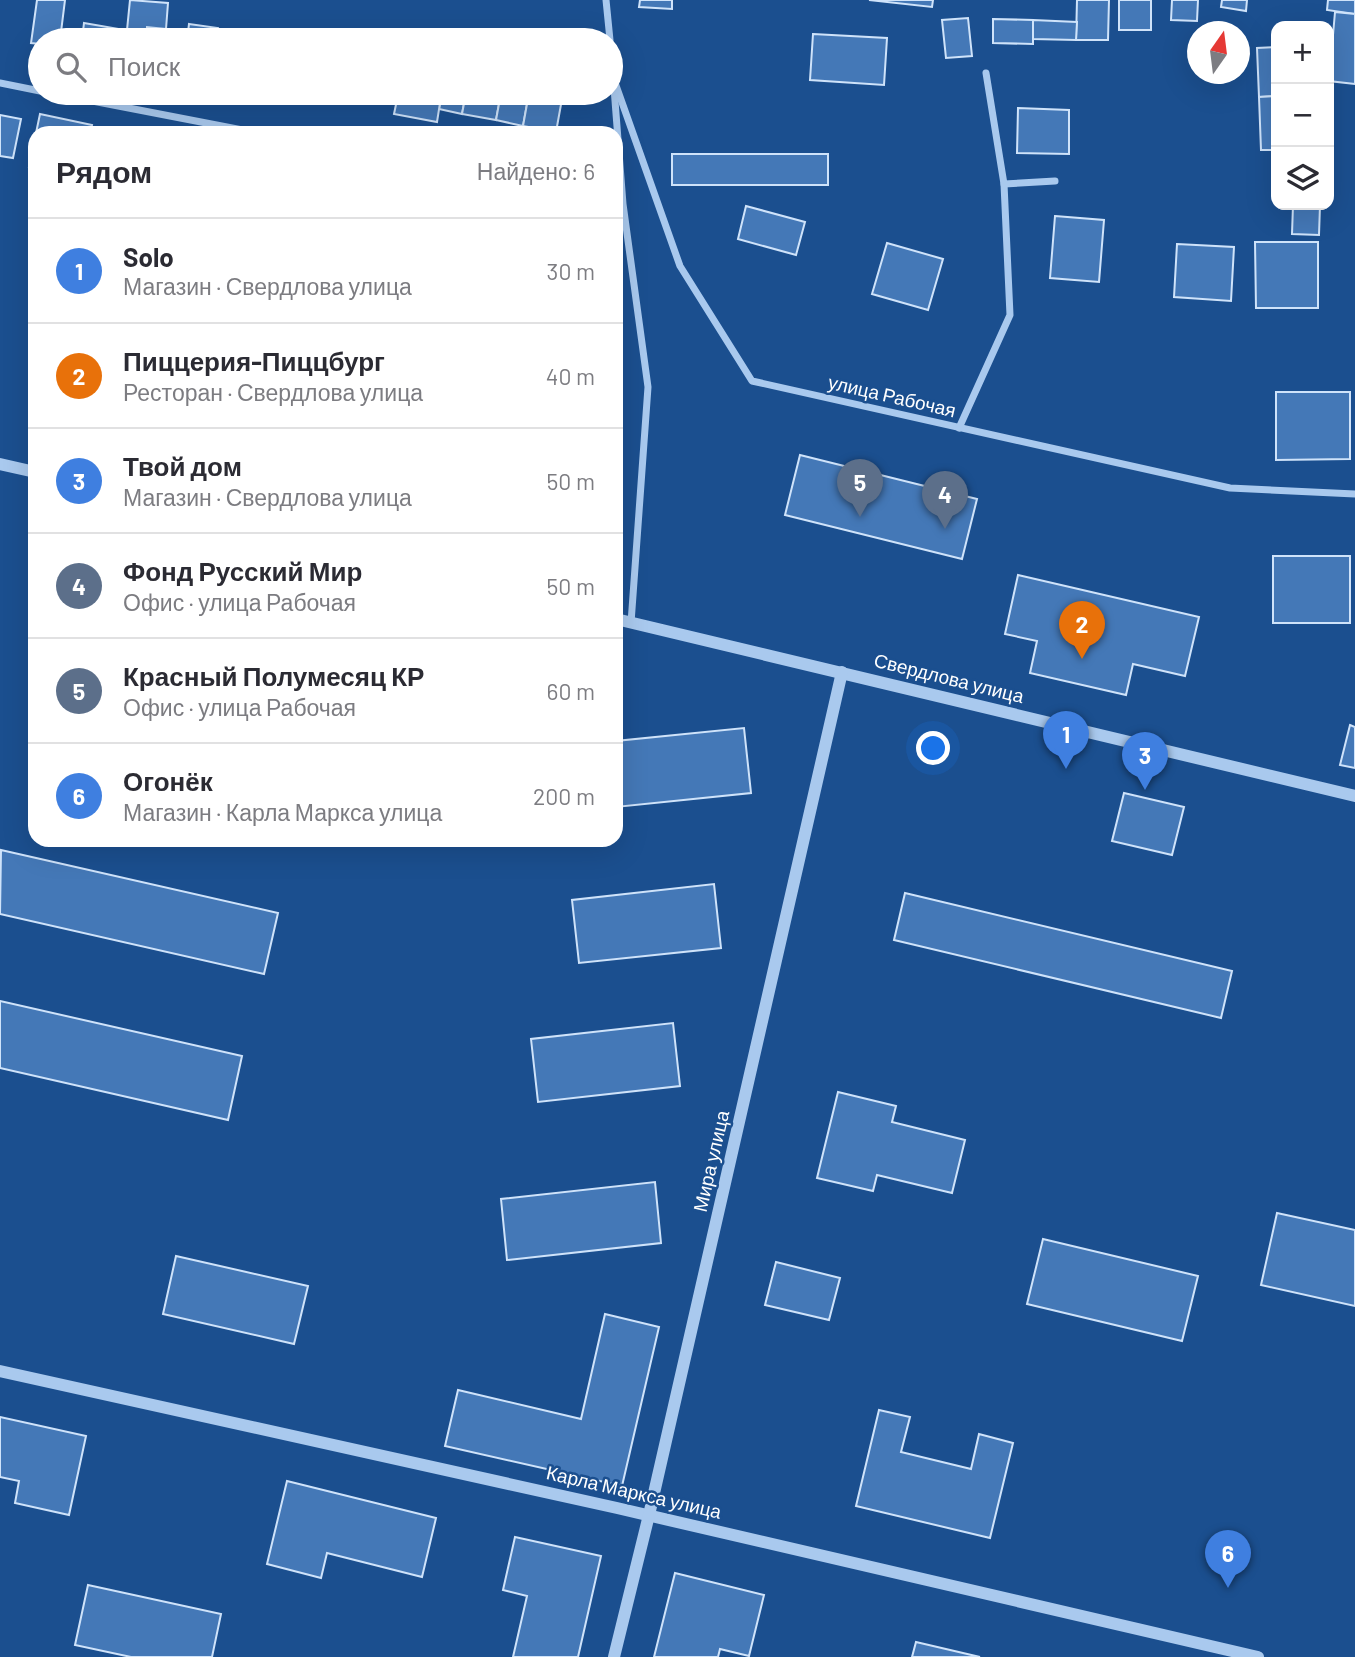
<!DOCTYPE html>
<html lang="ru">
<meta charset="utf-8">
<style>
:root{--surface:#fff;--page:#f2f2f3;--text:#2b2b33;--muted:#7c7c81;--line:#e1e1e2;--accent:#d93025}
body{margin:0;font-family:Barlow,sans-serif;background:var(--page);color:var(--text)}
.controls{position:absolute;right:21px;top:21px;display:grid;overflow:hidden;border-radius:14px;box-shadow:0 7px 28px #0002}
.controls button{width:63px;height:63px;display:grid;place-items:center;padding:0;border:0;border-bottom:2px solid var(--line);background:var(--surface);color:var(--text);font:35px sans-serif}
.compass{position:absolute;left:1187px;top:21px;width:63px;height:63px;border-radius:50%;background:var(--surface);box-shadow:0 7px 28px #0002;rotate:14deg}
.you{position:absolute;left:934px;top:749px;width:24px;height:24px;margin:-18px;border:5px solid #fff;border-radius:50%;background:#1a73e8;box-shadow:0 0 0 10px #1a73e833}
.badge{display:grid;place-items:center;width:46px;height:46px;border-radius:50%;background:var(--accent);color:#fff;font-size:23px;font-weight:700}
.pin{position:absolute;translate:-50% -58px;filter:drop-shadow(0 2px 4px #0008)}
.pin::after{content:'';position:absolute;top:37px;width:24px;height:21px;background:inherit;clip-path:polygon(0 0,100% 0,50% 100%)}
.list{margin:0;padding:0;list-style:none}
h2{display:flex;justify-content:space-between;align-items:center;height:91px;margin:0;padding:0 28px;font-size:30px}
h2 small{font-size:23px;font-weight:400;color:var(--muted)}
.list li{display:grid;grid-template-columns:46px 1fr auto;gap:21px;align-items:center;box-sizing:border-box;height:105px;padding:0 28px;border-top:2px solid var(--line)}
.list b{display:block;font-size:26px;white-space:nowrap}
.list p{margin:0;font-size:23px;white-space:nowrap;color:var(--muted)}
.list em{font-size:23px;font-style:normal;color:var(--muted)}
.icon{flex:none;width:38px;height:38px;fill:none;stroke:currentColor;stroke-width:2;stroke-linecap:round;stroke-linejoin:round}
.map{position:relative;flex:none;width:1355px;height:1657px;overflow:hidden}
.search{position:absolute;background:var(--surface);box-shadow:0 7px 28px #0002;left:28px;top:28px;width:595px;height:77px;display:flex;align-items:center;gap:18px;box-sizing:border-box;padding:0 24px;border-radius:38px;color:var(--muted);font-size:26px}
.panel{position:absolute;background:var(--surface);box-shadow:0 7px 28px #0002;left:28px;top:126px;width:595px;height:721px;border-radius:21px}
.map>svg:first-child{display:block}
.building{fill:#4478b7;stroke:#cfe3fa;stroke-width:2}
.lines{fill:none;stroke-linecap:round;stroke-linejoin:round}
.minor{stroke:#a9c9ee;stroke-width:7}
.tertiary{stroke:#a9c9ee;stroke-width:12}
.labels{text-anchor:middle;stroke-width:5;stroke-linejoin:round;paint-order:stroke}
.street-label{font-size:19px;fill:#fff;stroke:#1b4f8f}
</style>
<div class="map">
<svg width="1355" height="1657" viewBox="0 0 1355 1657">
<rect width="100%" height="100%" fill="#1b4f8f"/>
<g class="building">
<polygon points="37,0 65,0 60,40 40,40 40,44 31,43"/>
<polygon points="130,0 168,3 166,29 147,27 146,40 126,40"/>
<polygon points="640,0 672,0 672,9 639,7"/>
<polygon points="869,0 933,0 932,7"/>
<polygon points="1077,0 1109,0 1108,40 1076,40"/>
<rect x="1119" y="0" width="32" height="30"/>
<polygon points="1172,0 1198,0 1197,21 1171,20"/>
<polygon points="1222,0 1247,0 1246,11 1221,7"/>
<polygon points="1328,0 1355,0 1355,14 1327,10"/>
<polygon points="1335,12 1355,14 1355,84 1329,81"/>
<polygon points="968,18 972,56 946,58 942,20"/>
<polygon points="993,19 1033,20 1033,44 993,43"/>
<polygon points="1033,20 1077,22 1076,40 1033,39"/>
<polygon points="84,23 119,29 118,40 82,40"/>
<polygon points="189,24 218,28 217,40 187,40"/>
<polygon points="225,31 252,34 252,40 224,40"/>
<polygon points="813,34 887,38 884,85 810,80"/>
<polygon points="1276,47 1276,96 1259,97 1257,48"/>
<polygon points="342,93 381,93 380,100"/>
<polygon points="442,93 466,93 462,114 439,109"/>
<polygon points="466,93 501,93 496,120 462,114"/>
<polygon points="501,93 529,93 523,126 496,120"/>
<polygon points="529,93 562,99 556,132 523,126"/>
<polygon points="398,95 440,103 437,122 394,114"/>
<polygon points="1276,96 1276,150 1261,150 1259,97"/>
<polygon points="1018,108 1069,110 1069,154 1017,153"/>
<polygon points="40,114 92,125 90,133 36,133"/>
<polygon points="0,115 21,119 13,158 0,156"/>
<polygon points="35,136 35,168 29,167"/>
<rect x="672" y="154" width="156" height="31"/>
<polygon points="1293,205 1320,205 1319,235 1292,234"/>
<polygon points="746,206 805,222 796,255 738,239"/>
<polygon points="1055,216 1104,220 1099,282 1050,278"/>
<polygon points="1255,242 1318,242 1318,308 1256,308"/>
<polygon points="887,243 943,259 928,310 872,294"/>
<polygon points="1177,244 1234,247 1231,301 1174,297"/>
<polygon points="1276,392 1350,392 1350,459 1276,460"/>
<polygon points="800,455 977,499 962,559 785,515"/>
<rect x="1273" y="556" width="77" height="67"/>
<polygon points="1018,575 1199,617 1185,676 1133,664 1126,695 1030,673 1037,641 1005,634"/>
<polygon points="1350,725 1355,727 1355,768 1340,765"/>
<polygon points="744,728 751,793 616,807 616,741"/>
<polygon points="1124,793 1184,807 1172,855 1112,841"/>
<polygon points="1,850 278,913 264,974 0,914"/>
<polygon points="714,884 721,948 579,963 572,900"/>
<polygon points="905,893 1232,971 1221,1018 894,940"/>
<polygon points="0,1001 242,1056 228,1120 0,1068"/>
<polygon points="673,1023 680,1086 538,1102 531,1039"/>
<polygon points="838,1092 896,1106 892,1122 965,1140 952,1193 877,1175 873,1191 817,1178"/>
<polygon points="655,1182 661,1243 507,1260 501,1199"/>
<polygon points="1277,1213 1355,1230 1355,1306 1261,1285"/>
<polygon points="1043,1239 1198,1276 1182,1341 1027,1304"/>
<polygon points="176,1256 308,1286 294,1344 163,1314"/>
<polygon points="776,1262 840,1278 829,1320 765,1305"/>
<polygon points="605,1314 659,1327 622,1486 445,1446 458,1390 581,1419"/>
<polygon points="879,1410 910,1417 901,1452 971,1469 979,1434 1013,1443 990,1538 856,1506"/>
<polygon points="0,1417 86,1436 69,1515 15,1503 19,1481 0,1477"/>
<polygon points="287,1481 436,1518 422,1577 327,1553 321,1578 267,1564"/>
<polygon points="515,1537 601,1556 578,1657 513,1657 527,1596 503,1590"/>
<polygon points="675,1573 764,1595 749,1656 720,1649 718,1657 654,1657"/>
<polygon points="88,1585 221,1614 212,1657 131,1657 75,1645"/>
<polygon points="916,1642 980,1657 912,1657"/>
</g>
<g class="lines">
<g class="minor">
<polyline points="606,0 610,40"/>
<polyline points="611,49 623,204 648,387 631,623"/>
<polyline points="613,77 680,266 752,381 1230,488 1355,494"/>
<polyline points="0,83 40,91"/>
<polyline points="51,93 258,133"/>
<polyline points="1004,184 1055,181"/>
<polyline points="959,428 1010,315 1004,184 986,73"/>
</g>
<g class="tertiary">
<polyline points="0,464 35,472"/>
<polyline points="616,619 1355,796"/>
<polyline points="0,1371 617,1508 1258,1657"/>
<polyline points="614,1657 649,1515 842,672"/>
</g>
</g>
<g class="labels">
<g class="street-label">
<text transform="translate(892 396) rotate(13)" y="7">улица Рабочая</text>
<text transform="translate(949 678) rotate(14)" y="7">Свердлова улица</text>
<text transform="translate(711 1161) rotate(-77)" y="7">Мира улица</text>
<text transform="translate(634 1492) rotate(13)" y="7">Карла Маркса улица</text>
</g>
</g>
</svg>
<div class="controls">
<button>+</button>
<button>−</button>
<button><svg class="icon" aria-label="layers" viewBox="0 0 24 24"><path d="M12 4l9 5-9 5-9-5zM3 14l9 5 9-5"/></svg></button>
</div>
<svg class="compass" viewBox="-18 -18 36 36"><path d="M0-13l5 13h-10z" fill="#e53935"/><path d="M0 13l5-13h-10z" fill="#7c7c81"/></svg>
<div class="you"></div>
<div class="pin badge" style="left:1066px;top:769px;background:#3f7fe0">1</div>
<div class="pin badge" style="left:1082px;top:659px;background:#e8710a">2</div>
<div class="pin badge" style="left:1145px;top:790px;background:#3f7fe0">3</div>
<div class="pin badge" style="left:945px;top:529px;background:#5c6f8a">4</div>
<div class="pin badge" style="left:860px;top:517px;background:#5c6f8a">5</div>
<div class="pin badge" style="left:1228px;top:1588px;background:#3f7fe0">6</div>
<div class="search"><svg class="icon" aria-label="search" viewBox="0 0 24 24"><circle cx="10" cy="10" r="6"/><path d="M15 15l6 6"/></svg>Поиск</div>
<section class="panel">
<h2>Рядом<small>Найдено: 6</small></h2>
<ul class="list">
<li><span class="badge" style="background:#3f7fe0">1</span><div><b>Solo</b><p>Магазин · Свердлова улица</p></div><em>30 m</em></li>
<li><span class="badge" style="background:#e8710a">2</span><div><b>Пиццерия-Пиццбург</b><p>Ресторан · Свердлова улица</p></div><em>40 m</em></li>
<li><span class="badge" style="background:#3f7fe0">3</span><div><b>Твой дом</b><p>Магазин · Свердлова улица</p></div><em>50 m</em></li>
<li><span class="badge" style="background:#5c6f8a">4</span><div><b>Фонд Русский Мир</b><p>Офис · улица Рабочая</p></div><em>50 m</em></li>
<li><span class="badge" style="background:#5c6f8a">5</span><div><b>Красный Полумесяц КР</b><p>Офис · улица Рабочая</p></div><em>60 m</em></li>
<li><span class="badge" style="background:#3f7fe0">6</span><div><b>Огонёк</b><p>Магазин · Карла Маркса улица</p></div><em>200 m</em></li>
</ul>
</section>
</div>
